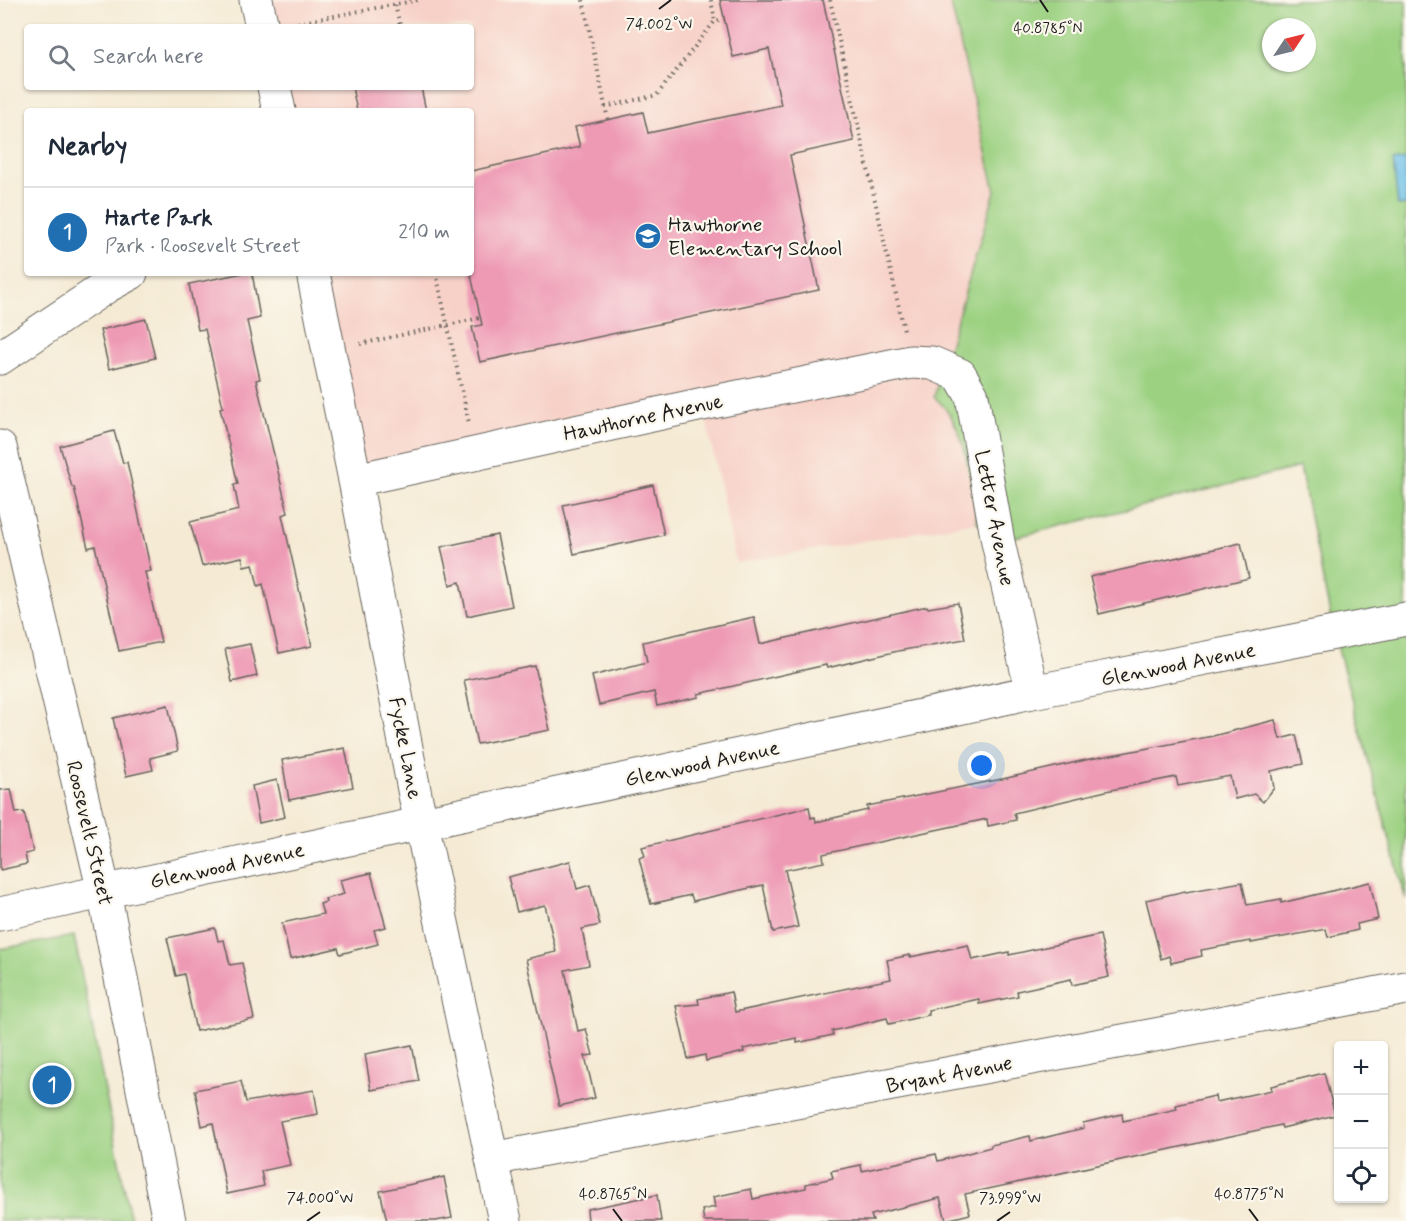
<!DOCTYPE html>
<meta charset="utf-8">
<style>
:root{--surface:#fff;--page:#f6f6f7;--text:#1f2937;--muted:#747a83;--line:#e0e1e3;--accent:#1f6fb2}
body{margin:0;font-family:Mynerve,sans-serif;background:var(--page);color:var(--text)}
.controls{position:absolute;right:18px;bottom:18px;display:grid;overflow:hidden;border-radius:6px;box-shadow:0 2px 4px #0004}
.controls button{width:54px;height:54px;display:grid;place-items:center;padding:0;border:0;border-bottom:2px solid var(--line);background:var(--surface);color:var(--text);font:30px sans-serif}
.compass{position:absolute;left:1262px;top:18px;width:54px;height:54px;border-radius:50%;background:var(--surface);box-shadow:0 2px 4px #0004;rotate:55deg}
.you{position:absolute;left:982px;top:766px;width:21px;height:21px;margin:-15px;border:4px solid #fff;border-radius:50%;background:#1a73e8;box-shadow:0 0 0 9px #1a73e833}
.badge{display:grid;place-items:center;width:39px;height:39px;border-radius:50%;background:var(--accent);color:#fff;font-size:20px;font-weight:700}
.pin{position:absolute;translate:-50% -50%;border:3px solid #fff;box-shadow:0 2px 6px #0006}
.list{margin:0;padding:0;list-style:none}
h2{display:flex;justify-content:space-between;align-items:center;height:78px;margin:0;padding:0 24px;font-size:26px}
h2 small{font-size:20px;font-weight:400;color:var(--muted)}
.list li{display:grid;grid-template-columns:39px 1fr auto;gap:18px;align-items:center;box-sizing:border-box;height:90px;padding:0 24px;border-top:2px solid var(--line)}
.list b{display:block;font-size:22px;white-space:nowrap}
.list p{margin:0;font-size:20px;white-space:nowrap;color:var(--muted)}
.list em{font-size:20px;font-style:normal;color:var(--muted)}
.icon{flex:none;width:33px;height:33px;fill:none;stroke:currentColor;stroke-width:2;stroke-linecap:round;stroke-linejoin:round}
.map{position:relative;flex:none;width:1406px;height:1221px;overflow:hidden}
.search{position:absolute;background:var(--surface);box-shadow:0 2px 4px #0004;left:24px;top:24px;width:450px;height:66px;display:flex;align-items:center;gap:15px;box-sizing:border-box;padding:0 21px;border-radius:6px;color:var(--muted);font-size:22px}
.panel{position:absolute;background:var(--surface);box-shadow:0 2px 4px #0004;left:24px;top:108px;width:450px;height:168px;border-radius:6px}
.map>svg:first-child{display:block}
.built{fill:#f7d1c8}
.green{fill:#9cd182;stroke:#5c764f;stroke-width:1.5;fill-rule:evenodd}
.water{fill:#6cc0e8;stroke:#446e82;stroke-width:1.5}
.building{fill:#ee9ab5}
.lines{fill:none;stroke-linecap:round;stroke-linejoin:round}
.minor-casing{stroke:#68645d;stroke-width:35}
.path{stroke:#68645d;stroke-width:4;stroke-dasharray:1.5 4.5;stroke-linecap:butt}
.minor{stroke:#fff;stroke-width:33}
.ticks{fill:none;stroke:#1c1c1c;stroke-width:2}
.labels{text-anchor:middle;stroke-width:4.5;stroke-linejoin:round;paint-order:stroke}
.poi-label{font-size:21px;fill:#1c1c1c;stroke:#fbf7ec;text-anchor:start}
.street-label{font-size:21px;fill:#1c1c1c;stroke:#fbf7ec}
.ticks-label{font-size:15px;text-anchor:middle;fill:#1c1c1c;stroke:#fbf7ec;stroke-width:4.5;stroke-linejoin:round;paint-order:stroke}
</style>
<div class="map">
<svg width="1406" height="1221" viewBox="0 0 1406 1221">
<rect width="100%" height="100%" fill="#fbf7ec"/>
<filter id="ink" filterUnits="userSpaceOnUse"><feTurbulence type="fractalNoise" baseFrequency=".0167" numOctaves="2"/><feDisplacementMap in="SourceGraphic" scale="12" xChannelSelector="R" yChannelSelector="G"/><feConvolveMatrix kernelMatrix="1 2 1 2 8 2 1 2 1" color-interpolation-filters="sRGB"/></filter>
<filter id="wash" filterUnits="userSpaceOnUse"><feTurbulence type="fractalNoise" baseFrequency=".008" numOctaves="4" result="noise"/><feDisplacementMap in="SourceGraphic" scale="24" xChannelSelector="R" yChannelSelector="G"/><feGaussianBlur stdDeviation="1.35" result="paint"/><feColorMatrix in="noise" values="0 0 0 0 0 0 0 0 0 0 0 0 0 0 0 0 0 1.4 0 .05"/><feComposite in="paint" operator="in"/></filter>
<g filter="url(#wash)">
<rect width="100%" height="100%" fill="#f5ebd5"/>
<polygon class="built" points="256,0 950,0 995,191 934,397 946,406 959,429 977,522 736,563 703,404 355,480 313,273 471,273 471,111 279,111 274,87 471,87 471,27 262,27"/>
<g class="green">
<path d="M950,0H1406V900L1334,634L1300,467L1012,538L977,522C970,481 968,424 934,397L995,191ZM1271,27H1307V63H1271Z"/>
<polygon points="74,936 131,1221 0,1221 0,949"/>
</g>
<polygon class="water" points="1406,159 1406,205 1398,206 1393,161"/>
<g id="blocks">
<g class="building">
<polygon points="720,0 823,0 854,141 790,155 819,290 480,362 472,327 482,325 471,275 471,171 580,147 575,127 643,112 648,133 781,105 769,49 733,57"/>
<polygon points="352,87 421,87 426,111 357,111"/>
<polygon points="243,273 252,273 260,318 247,321 260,379 256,380 288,513 282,515 312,646 279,653 263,584 258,586 253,564 244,566 242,557 202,566 190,522 239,510 234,485 238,484 220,408 223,407 205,329 198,330 189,284"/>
<polygon points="146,319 155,358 109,369 100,330"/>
<polygon points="114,431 123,463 127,462 151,571 145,572 161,642 119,651 95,546 88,548 74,487 72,487 60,446"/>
<polygon points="653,485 664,535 574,554 563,505"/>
<polygon points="497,535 512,606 467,616 460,582 450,585 441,547"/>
<polygon points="1241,543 1249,578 1099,614 1090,577"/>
<polygon points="958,603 965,639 898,651 827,668 826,665 698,694 699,697 657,706 654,692 599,705 592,676 647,662 643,642 754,617 760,644 927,606 928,608"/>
<polygon points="250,644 257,676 232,682 225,649"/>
<polygon points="535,666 550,730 477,744 464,680"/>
<polygon points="168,705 178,751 150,758 153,770 126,776 113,718"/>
<polygon points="1275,720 1280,739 1296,735 1303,764 1271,771 1274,788 1263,802 1254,794 1235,799 1230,776 1178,786 1176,777 1106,791 1014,813 1016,820 988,826 987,819 823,854 824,862 785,870 798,927 773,932 763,885 693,901 691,895 651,904 639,858 645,856 642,847 809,807 811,818 815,817 816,822 868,810 867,806 1007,778 1090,759 1213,736"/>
<polygon points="345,748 353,787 289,800 282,760"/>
<polygon points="277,780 285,817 259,823 252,786"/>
<polygon points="11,789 16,813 24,812 33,852 25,854 27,864 0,870 0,790"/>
<polygon points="570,861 577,889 590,885 600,925 582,929 589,965 565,970 578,1031 586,1029 593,1055 585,1056 595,1098 559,1106 526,959 556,952 545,905 517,912 508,877"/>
<polygon points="371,873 386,927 374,930 378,944 340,954 338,948 290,959 282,923 323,914 320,904 326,902 325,899 344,894 340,880"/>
<polygon points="1242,882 1247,905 1281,899 1281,903 1370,882 1378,919 1357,924 1358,930 1328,937 1326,929 1251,943 1251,941 1201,950 1202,956 1171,963 1169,956 1161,959 1146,900 1185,891 1186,892"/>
<polygon points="215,928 218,941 224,940 230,965 242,963 254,1019 196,1031 184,974 176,976 167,938"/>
<polygon points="1100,935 1109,977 1072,985 1071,979 1017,991 1018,996 979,1004 979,999 928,1010 929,1015 889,1024 887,1018 832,1031 833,1035 797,1043 797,1038 743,1049 744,1052 706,1061 705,1055 688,1059 676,1006 699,1004 698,999 731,992 735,1012 891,979 887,960 910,955 910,957 968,945 972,960 1009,952 1009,955"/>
<polygon points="412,1045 419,1081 371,1090 365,1054"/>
<polygon points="1324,1073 1335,1115 1282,1128 1281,1125 965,1194 970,1214 946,1220 940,1198 871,1215 873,1221 704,1221 702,1210 715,1207 713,1197 751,1189 753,1199 806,1188 806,1184 833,1178 831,1171 861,1165 862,1171 936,1154 938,1161 991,1147 991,1145 1030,1136 1031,1141 1084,1128 1083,1123 1122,1114 1123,1121 1177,1109 1176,1105 1215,1096 1216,1102 1272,1090 1271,1086"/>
<polygon points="241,1081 246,1102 314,1090 318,1114 280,1121 290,1165 261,1171 264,1186 227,1194 213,1123 202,1126 195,1090"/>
<polygon points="444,1177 452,1218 436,1221 387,1221 380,1191"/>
<polygon points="657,1195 661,1221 588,1221 587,1209"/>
</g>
</g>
</g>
<g filter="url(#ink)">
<use href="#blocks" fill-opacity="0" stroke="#68645d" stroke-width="1.5"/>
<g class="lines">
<defs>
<g id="minor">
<polyline points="256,0 262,27"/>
<polyline points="274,87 279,111"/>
<polyline points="313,273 355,480 415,795 505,1221"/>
<polyline points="0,358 107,286 131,273"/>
<polyline points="0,447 104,892 169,1221"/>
<polyline points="355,480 703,404 911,362 932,363 960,375 972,396 998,542 1032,692"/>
<polyline points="0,914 1032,692 1406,619"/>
<polyline points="492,1159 1406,988"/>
</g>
</defs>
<use href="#minor" class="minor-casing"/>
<g class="path">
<polyline points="583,0 608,120"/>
<polyline points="711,0 715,21 725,19"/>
<polyline points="830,0 904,330"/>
<polyline points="395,5 400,25"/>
<polyline points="292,24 418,0"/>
<polyline points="605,107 657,95 715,21"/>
<polyline points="436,273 469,423"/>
<polyline points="360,344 480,318"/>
</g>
<use href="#minor" class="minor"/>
</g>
</g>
<path class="ticks" d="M1040,0L1048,12M659,9L671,0M613,1209L622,1221M1249,1209L1258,1221M307,1221L320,1212M997,1221L1010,1212"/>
<defs>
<symbol id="school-disc" viewBox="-11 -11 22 22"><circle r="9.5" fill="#1f6fb2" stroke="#fbf7ec"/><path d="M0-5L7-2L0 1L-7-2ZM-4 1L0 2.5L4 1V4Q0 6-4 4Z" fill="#fff"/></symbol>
</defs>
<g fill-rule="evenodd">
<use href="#school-disc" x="633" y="221" width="30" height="30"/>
</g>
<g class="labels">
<g class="poi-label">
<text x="668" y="231">Hawthorne<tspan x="668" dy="24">Elementary School</tspan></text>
</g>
<g class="street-label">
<text transform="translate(643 417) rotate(-12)" y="7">Hawthorne Avenue</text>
<text transform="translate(995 518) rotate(79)" y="7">Letter Avenue</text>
<text transform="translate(1178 664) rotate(-11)" y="7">Glenwood Avenue</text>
<text transform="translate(406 748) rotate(79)" y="7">Fycke Lane</text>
<text transform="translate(702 763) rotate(-12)" y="7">Glenwood Avenue</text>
<text transform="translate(90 833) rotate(77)" y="7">Roosevelt Street</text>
<text transform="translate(227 865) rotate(-12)" y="7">Glenwood Avenue</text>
<text transform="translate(949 1074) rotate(-11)" y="7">Bryant Avenue</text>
</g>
</g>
<g class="ticks-label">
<text x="659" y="29">74.002°W</text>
<text x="1048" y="33">40.8785°N</text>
<text x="613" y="1199">40.8765°N</text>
<text x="1249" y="1199">40.8775°N</text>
<text x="320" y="1203">74.000°W</text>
<text x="1010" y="1203">73.999°W</text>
</g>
</svg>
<div class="controls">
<button>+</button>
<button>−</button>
<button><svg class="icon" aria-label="locate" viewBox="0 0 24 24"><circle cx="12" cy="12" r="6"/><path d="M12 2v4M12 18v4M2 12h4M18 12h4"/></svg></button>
</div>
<svg class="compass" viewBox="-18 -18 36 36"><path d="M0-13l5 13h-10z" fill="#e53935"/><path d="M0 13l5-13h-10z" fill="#747a83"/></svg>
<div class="you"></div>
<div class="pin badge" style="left:52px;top:1085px">1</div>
<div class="search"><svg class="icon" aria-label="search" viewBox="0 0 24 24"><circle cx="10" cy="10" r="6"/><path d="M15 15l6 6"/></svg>Search here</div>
<section class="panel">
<h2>Nearby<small></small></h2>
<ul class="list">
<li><span class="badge">1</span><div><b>Harte Park</b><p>Park · Roosevelt Street</p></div><em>210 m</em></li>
</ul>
</section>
</div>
